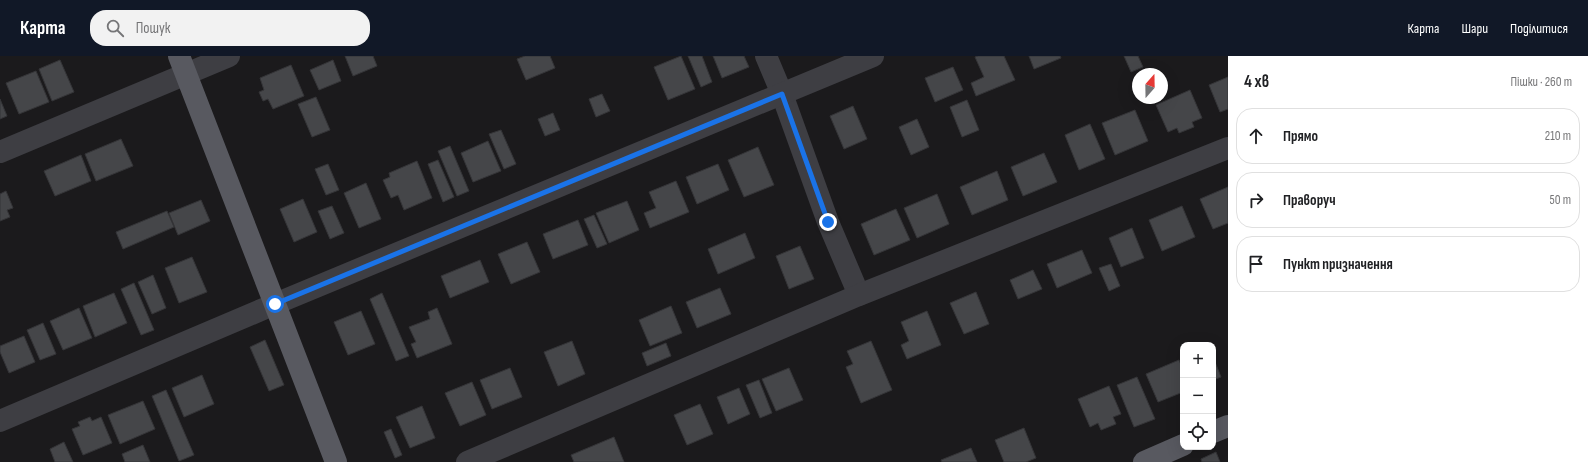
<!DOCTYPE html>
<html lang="uk">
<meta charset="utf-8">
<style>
:root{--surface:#fff;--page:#f2f2f2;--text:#202124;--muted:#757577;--line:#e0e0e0;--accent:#111827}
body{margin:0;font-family:"Sofia Sans Condensed",sans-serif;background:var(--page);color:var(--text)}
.controls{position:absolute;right:12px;bottom:12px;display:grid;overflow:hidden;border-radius:8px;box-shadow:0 4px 16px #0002}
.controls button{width:36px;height:36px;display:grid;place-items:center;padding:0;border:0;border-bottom:1px solid var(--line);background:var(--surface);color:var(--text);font:20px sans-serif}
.compass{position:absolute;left:1132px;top:12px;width:36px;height:36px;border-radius:50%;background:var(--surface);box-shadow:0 4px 16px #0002;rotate:20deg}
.stop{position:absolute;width:12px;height:12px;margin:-9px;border:3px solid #1a73e8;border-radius:50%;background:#fff}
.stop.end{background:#1a73e8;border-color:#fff;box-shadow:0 1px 4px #0008}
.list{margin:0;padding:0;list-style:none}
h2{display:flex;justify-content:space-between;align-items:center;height:52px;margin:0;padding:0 16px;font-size:17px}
h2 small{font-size:13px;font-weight:400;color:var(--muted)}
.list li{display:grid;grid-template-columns:26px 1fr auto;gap:12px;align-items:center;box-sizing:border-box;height:56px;margin:0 8px 8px;padding:0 8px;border:1px solid var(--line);border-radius:16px}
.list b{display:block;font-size:15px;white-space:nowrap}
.list em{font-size:13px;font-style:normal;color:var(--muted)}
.icon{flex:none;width:22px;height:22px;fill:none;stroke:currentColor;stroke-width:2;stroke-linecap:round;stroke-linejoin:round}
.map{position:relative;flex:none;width:1228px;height:406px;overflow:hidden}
header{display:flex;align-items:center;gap:24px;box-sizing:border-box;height:56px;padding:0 20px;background:var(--accent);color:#fff}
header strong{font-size:19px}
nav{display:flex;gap:22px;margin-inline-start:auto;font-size:14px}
.search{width:280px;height:36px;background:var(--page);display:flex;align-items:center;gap:10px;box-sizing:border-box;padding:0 14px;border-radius:16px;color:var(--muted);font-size:15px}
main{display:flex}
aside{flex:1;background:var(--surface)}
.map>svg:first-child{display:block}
.building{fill:#454649;stroke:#353538}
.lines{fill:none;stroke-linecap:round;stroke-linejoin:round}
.minor{stroke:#3e3e43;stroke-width:22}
.major{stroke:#585960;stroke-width:22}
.route{stroke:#1a73e8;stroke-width:5}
</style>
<header>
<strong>Карта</strong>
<div class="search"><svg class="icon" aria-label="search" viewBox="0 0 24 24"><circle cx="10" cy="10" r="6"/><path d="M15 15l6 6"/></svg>Пошук</div>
<nav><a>Карта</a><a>Шари</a><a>Поділитися</a></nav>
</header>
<main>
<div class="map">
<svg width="1228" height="406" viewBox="0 0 1228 406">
<rect width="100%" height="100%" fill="#1b1a1c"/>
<g class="building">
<polygon points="345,0 373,0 377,10 353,20"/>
<polygon points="525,0 550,0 555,12 526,24 517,3"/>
<polygon points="681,0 695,33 668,44 654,11"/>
<polygon points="688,0 702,0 712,26 701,31"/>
<polygon points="713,0 744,0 749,11 722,22"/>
<polygon points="978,0 1004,0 1015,24 976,40 971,27 984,21 975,1"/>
<polygon points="1029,0 1060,0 1061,2 1034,13"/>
<polygon points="1124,0 1138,0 1143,11 1131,16"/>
<polygon points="60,4 74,36 52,45 39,13"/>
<polygon points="333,4 341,25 319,34 310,14"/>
<polygon points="291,9 304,40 273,53 268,43 263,45 259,36 264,34 260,22"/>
<polygon points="953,11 963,34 935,46 925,22"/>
<polygon points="36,15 49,46 19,58 6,27"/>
<polygon points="1228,21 1228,53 1220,56 1209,29"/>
<polygon points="1190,34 1202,62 1192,66 1194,71 1179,77 1177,72 1168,76 1156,49"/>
<polygon points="602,38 610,55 596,61 589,43"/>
<polygon points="316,41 330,74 312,81 298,48"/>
<polygon points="0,43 7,60 0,63"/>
<polygon points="967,44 979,74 962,81 950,51"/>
<polygon points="853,50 867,83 844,93 830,60"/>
<polygon points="1135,54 1148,85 1115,99 1102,67"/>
<polygon points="553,57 560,74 545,80 538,63"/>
<polygon points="917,63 929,91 911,99 899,71"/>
<polygon points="1090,68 1105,103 1079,114 1065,79"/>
<polygon points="501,74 516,108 504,113 489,78"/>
<polygon points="121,83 133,110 96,125 85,98"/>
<polygon points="488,85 501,115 473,126 461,97"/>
<polygon points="450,90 469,135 457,140 438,95"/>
<polygon points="758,91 774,129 744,141 728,104"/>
<polygon points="1044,97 1057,126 1023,140 1011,111"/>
<polygon points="81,99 91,125 55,140 44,115"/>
<polygon points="438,104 454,141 443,146 428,108"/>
<polygon points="417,105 432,142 404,154 398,139 391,142 383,124 390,121 389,117"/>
<polygon points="328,108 339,134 326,139 315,113"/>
<polygon points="718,108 729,134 697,148 686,121"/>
<polygon points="997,115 1008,144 972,159 960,131"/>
<polygon points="676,125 689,156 650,172 644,157 656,152 649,136"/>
<polygon points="366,127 381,163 359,172 344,137"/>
<polygon points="1228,131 1228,167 1213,173 1200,143"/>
<polygon points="6,135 13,152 7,154 10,161 0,165 0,138"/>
<polygon points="937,138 949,168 917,182 904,152"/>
<polygon points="303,143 317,176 294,186 280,153"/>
<polygon points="201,144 210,165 178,179 169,157"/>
<polygon points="627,145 639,174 609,187 596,157"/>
<polygon points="332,150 344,177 330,183 318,155"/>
<polygon points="1182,150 1195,181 1162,195 1149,164"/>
<polygon points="896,153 910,184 874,199 861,168"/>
<polygon points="167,155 174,171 123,193 116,176"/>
<polygon points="594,159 607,188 597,192 584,163"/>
<polygon points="578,164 588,189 553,203 543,178"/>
<polygon points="1132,172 1144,202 1121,211 1109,182"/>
<polygon points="745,177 755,202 718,218 708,193"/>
<polygon points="527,186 540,216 511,228 498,198"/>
<polygon points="800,190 814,223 789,233 776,200"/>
<polygon points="1082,194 1092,217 1057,232 1047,208"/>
<polygon points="192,201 207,236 179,247 165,212"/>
<polygon points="480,204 489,226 450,242 441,220"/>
<polygon points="1111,208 1120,230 1109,235 1099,212"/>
<polygon points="1033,214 1042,233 1018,243 1010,224"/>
<polygon points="153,219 166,252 152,258 138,226"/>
<polygon points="134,227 154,274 141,279 121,233"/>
<polygon points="720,232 731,258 697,272 686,246"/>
<polygon points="976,236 989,268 964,278 950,247"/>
<polygon points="114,237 127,267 95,281 83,250"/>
<polygon points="382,237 409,300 396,305 370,243"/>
<polygon points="671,250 682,277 650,290 639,264"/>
<polygon points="79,252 92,282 63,294 50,265"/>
<polygon points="437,252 452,288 417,302 411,288 416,286 409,271 430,263 428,256"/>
<polygon points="361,255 375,288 348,299 334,266"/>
<polygon points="927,255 941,289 907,303 901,289 909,285 901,266"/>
<polygon points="43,267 56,298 40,304 27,274"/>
<polygon points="24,280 35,306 9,317 0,296 0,290"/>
<polygon points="265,284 284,329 269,335 250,291"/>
<polygon points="572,285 585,318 558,330 544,296"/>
<polygon points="871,285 892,334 861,347 846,311 853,308 847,295"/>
<polygon points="666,287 671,300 647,310 642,297"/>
<polygon points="1213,301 1221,321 1213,324"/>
<polygon points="1179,304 1183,314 1183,336 1158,346 1146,318"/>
<polygon points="510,312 522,341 492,353 480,324"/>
<polygon points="789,312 803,344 776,355 762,323"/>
<polygon points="202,319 214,348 184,361 172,332"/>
<polygon points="1137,321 1155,363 1134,371 1117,329"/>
<polygon points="759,324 772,357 760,362 746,329"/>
<polygon points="472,326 486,359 460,370 445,337"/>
<polygon points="1109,330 1121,358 1113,361 1116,368 1101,374 1098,367 1090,371 1078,343"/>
<polygon points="739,332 750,358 728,368 717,341"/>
<polygon points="166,334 194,399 179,405 152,340"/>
<polygon points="143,345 155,373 120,388 108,359"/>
<polygon points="700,348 713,378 687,389 674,359"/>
<polygon points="422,350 435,382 410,392 396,361"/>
<polygon points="90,361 92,365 101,361 112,387 83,399 72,373 80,370 78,366"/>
<polygon points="1024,372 1036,402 1026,406 1004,406 995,384"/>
<polygon points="391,373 402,399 395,402 384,376"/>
<polygon points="614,381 624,406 574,406 571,399"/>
<polygon points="64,386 73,406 55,406 50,393"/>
<polygon points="143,389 150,406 125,406 122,398"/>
<polygon points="971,392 977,406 942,406 941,404"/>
<polygon points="1216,396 1220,406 1202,406 1201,403"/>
</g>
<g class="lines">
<g class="minor">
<polyline points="766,0 782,38 828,166 859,239"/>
<polyline points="0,96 229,0"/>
<polyline points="0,365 275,248 873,0"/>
<polyline points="467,406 859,239 1228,92"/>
</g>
<g class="major">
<polyline points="179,0 336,406"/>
<polyline points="1213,376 1228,370"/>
<polyline points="1144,406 1183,389"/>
</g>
</g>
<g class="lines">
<polyline class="route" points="275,248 782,38 828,166"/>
</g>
</svg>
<div class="controls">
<button>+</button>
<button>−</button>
<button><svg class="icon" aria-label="locate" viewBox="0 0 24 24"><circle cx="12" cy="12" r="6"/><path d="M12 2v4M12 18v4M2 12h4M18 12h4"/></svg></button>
</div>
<svg class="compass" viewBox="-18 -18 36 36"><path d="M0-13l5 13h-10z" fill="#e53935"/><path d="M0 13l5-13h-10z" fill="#757577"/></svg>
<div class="stop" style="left:275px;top:248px"></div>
<div class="stop end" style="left:828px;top:166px"></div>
</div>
<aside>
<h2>4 хв<small>Пішки · 260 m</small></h2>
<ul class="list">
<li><svg class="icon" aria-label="ahead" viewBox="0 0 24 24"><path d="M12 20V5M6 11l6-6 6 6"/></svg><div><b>Прямо</b></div><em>210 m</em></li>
<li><svg class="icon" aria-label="right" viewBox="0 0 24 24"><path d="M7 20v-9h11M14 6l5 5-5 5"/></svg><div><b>Праворуч</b></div><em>50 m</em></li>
<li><svg class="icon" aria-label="arrive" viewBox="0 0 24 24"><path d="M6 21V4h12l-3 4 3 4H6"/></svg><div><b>Пункт призначення</b></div></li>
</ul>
</aside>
</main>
